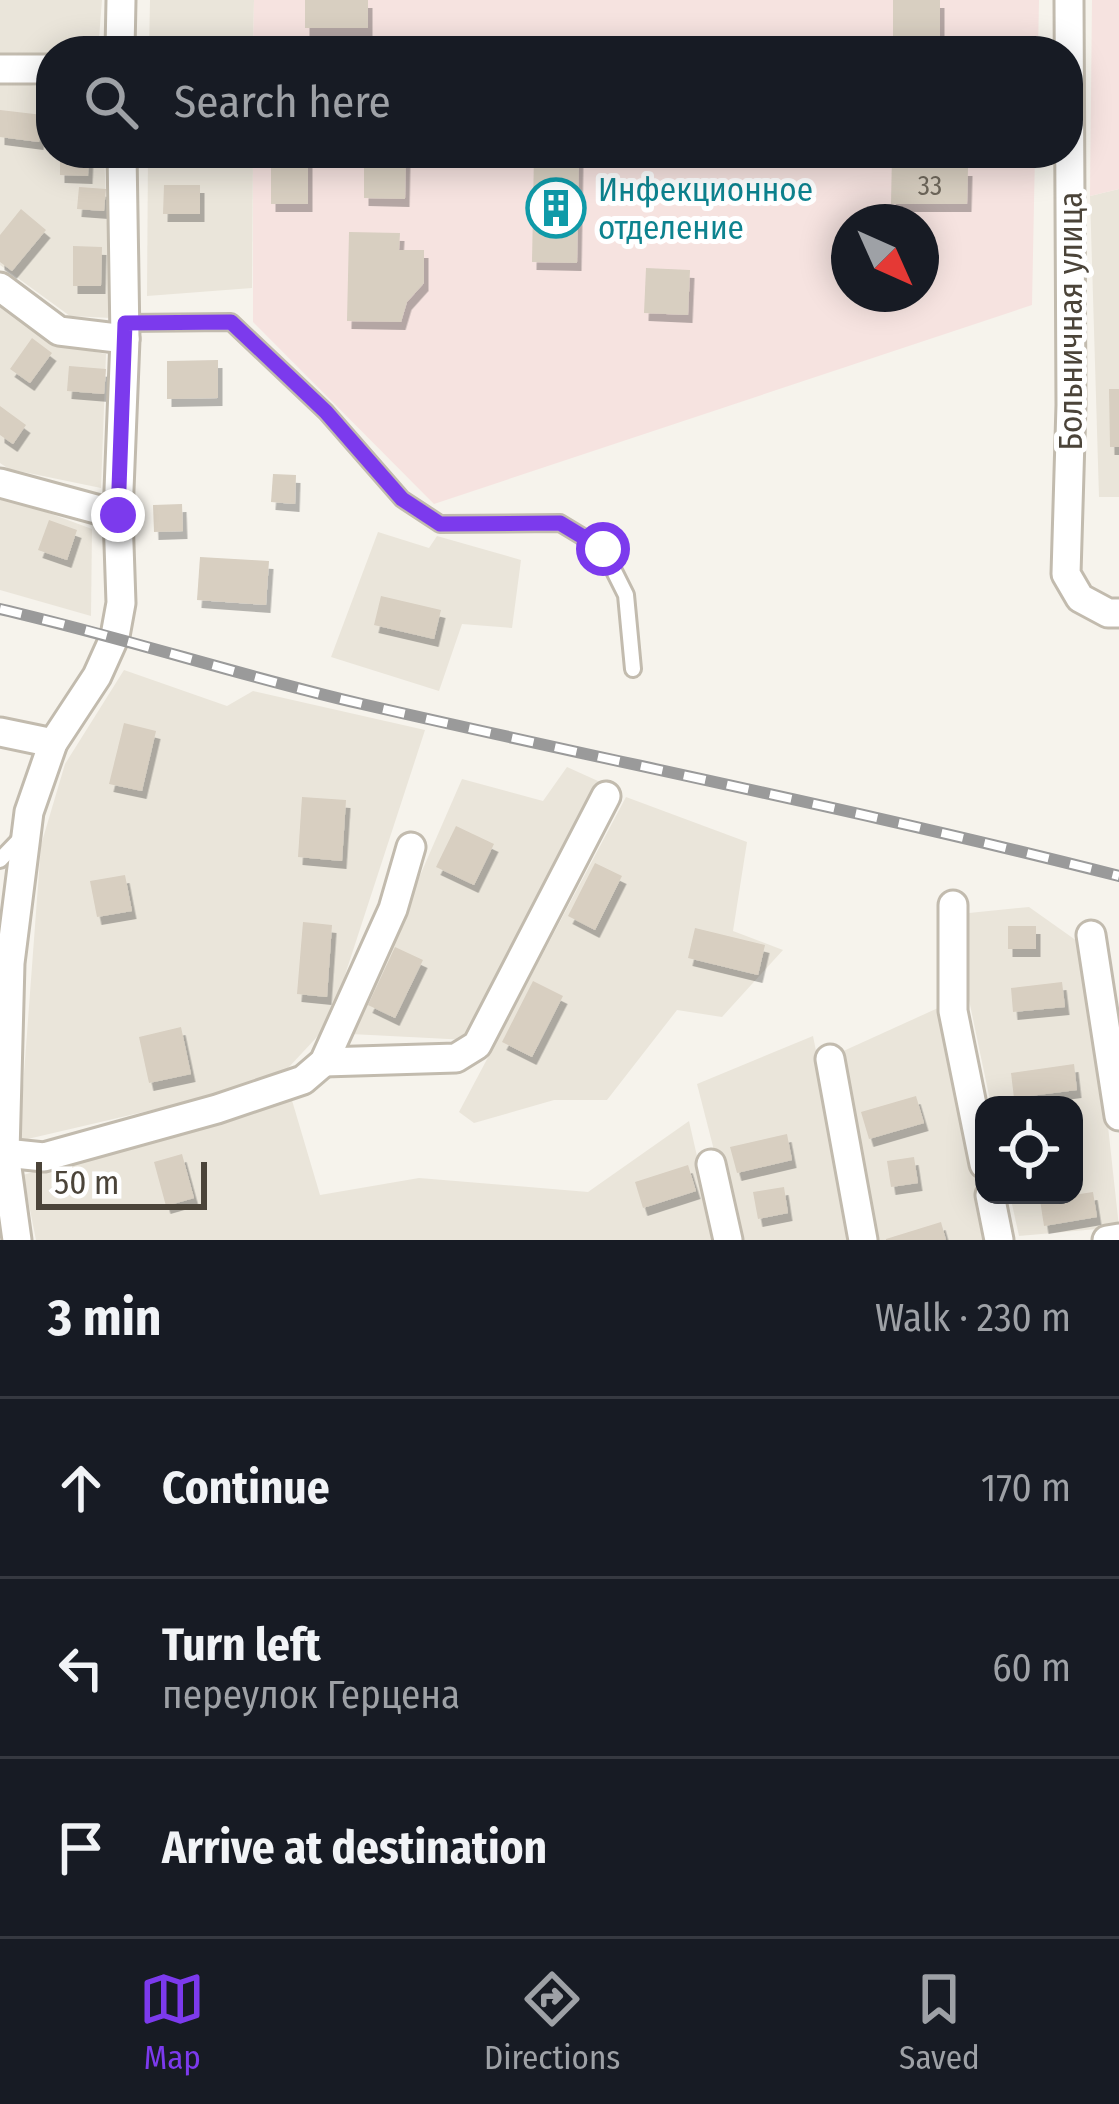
<!DOCTYPE html>
<meta charset="utf-8">
<style>
:root{--surface:#171b24;--page:#242831;--text:#f1f3f6;--muted:#9ea1a6;--line:#363941;--accent:#7c3aed}
body{margin:0;font-family:"Fira Sans Condensed",sans-serif;background:var(--page);color:var(--text)}
.controls{position:absolute;right:36px;bottom:36px;display:grid;overflow:hidden;border-radius:24px;box-shadow:0 6px 30px #0003}
.controls button{width:108px;height:108px;display:grid;place-items:center;padding:0;border:0;border-bottom:3px solid var(--line);background:var(--surface);color:var(--text);font:60px sans-serif}
.compass{position:absolute;left:831px;top:204px;width:108px;height:108px;border-radius:50%;background:var(--surface);box-shadow:0 6px 30px #0003;rotate:135deg}
.scale{position:absolute;left:36px;bottom:30px;width:171px;box-sizing:border-box;padding-left:12px;border:6px solid #4b4439;border-top:0;font-size:33px;line-height:42px;white-space:nowrap;color:#4b4439;-webkit-text-stroke:9px #fff;paint-order:stroke}
.stop{position:absolute;width:36px;height:36px;margin:-27px;border:9px solid #7c3aed;border-radius:50%;background:#fff}
.stop.end{background:#7c3aed;border-color:#fff;box-shadow:0 3px 12px #0008}
.list{margin:0;padding:0;list-style:none}
h2{display:flex;justify-content:space-between;align-items:center;height:156px;margin:0;padding:0 48px;font-size:51px}
h2 small{font-size:39px;font-weight:400;color:var(--muted)}
.list li{display:grid;grid-template-columns:78px 1fr auto;gap:36px;align-items:center;box-sizing:border-box;height:180px;padding:0 48px;border-top:3px solid var(--line)}
.list b{display:block;font-size:45px;white-space:nowrap}
.list p{margin:0;font-size:39px;white-space:nowrap;color:var(--muted)}
.list em{font-size:39px;font-style:normal;color:var(--muted)}
.icon{flex:none;width:66px;height:66px;fill:none;stroke:currentColor;stroke-width:2;stroke-linecap:round;stroke-linejoin:round}
.map{position:relative;flex:none;width:1119px;height:1240px;overflow:hidden}
.search{position:absolute;background:var(--surface);box-shadow:0 6px 30px #0003;left:36px;right:36px;top:36px;height:132px;display:flex;align-items:center;gap:30px;box-sizing:border-box;padding:0 42px;border-radius:48px;color:var(--muted);font-size:45px}
.sheet{height:696px;background:var(--surface)}
nav{display:flex;justify-content:space-around;align-items:center;box-sizing:border-box;height:168px;border-top:3px solid var(--line);background:var(--surface);font-size:33px;color:var(--muted)}
nav a{display:grid;justify-items:center;gap:6px}
nav .on{color:var(--accent)}
.map>svg:first-child{display:block}
.residential{fill:#eae5da}
.medical{fill:#f6e3e0;fill-rule:evenodd}
.building{fill:#d8cfc1;filter:url(#shadow)}
.lines{fill:none;stroke-linecap:round;stroke-linejoin:round}
.lane-casing{stroke:#c2bbae;stroke-width:20}
.street-casing{stroke:#c2bbae;stroke-width:33}
.lane{stroke:#fff;stroke-width:14}
.street{stroke:#fff;stroke-width:27}
.rail-casing{stroke:#9a9a9a;stroke-width:12}
.rail{stroke:#fff;stroke-width:8;stroke-dasharray:22;stroke-linecap:butt}
.route{stroke:#7c3aed;stroke-width:15}
.labels{text-anchor:middle;stroke-width:10;stroke-linejoin:round;paint-order:stroke}
.number-label{font-size:27px;fill:#6e675b}
.culture-label{font-size:33px;fill:#0d838f;stroke:#fff;text-anchor:start}
.street-label{font-size:33px;fill:#4b4439;stroke:#fff}
</style>
<div class="map">
<svg width="1119" height="1240" viewBox="0 0 1119 1240">
<defs>
<filter id="shadow"><feDropShadow dx="4.5" dy="8" stdDeviation="0" flood-color="#0004"/></filter>
</defs>
<rect width="100%" height="100%" fill="#f6f3ec"/>
<g class="residential">
<polygon points="0,0 102,0 98,51 51,51 51,58 0,61"/>
<polygon points="150,0 254,0 253,51 149,51"/>
<polygon points="0,81 51,88 51,153 104,153 111,318 70,316 0,265"/>
<polygon points="148,153 253,153 252,288 147,296"/>
<polygon points="1119,189 1119,497 1099,497 1090,196"/>
<polygon points="0,301 63,346 106,354 101,488 9,469 0,463"/>
<polygon points="0,495 92,529 91,616 0,590"/>
<polygon points="378,532 429,548 437,536 521,560 512,628 462,624 439,691 331,657"/>
<polygon points="124,670 227,706 253,691 425,730 329,1024 276,1081 19,1141 41,845 65,764"/>
<polygon points="567,767 598,781 468,1040 351,1034 462,779 543,801"/>
<polygon points="626,797 747,842 733,931 783,950 722,1017 677,1010 607,1100 554,1100 474,1123 459,1112"/>
<polygon points="1029,907 1077,941 1094,998 1119,1227 1019,1236 1010,1195 1074,1195 1074,1105 991,1105 969,1000 969,913"/>
<polygon points="938,1008 989,1240 874,1240 839,1053"/>
<polygon points="813,1036 854,1240 737,1240 697,1084"/>
<polygon points="291,1097 320,1195 419,1178 588,1192 689,1121 716,1240 36,1240 23,1175"/>
</g>
<g class="medical">
<polygon points="254,0 1039,0 1038,51 253,51"/>
<polygon points="1092,0 1119,0 1119,189 1090,196"/>
<path d="M253,153H1035L1032,305L434,504L253,322ZM849,222H921V294H849Z"/>
</g>
<g class="building">
<rect x="305" y="0" width="63" height="28"/>
<rect x="893" y="0" width="47" height="51"/>
<polygon points="160,37 192,37 192,51 161,51"/>
<polygon points="0,110 43,115 39,142 0,137"/>
<polygon points="60,153 89,153 88,176 60,175"/>
<rect x="271" y="153" width="37" height="51"/>
<polygon points="364,153 406,153 405,199 364,198"/>
<polygon points="534,153 579,153 577,263 532,262"/>
<polygon points="892,153 939,153 939,168 968,168 967,204 891,204"/>
<polygon points="164,185 200,185 200,214 163,214"/>
<polygon points="79,187 106,189 104,211 77,209"/>
<polygon points="21,209 46,230 12,271 0,262 0,235"/>
<polygon points="349,232 400,233 399,250 424,250 424,283 407,302 401,322 347,321"/>
<polygon points="73,246 102,247 101,286 73,286"/>
<polygon points="646,268 690,270 688,315 644,313"/>
<polygon points="32,338 52,353 30,383 10,369"/>
<polygon points="218,360 218,398 167,399 167,361"/>
<polygon points="69,366 106,369 104,394 67,391"/>
<polygon points="1109,389 1119,389 1119,447 1110,447"/>
<polygon points="0,406 26,425 13,444 0,435"/>
<polygon points="273,474 296,475 295,504 271,502"/>
<polygon points="182,504 183,531 154,532 153,505"/>
<polygon points="49,520 77,530 67,560 38,550"/>
<polygon points="200,557 269,561 266,605 197,600"/>
<polygon points="381,596 441,610 434,639 374,625"/>
<polygon points="124,723 156,731 142,791 109,784"/>
<polygon points="302,797 346,800 342,861 298,857"/>
<polygon points="456,826 494,844 474,885 436,867"/>
<polygon points="595,863 622,876 595,930 568,916"/>
<polygon points="125,875 132,911 97,917 90,881"/>
<polygon points="303,922 332,925 327,997 297,994"/>
<rect x="1008" y="926" width="28" height="23"/>
<polygon points="695,928 765,945 758,975 688,958"/>
<polygon points="395,947 423,960 395,1018 368,1005"/>
<polygon points="533,981 563,996 532,1057 502,1042"/>
<polygon points="1062,982 1065,1007 1013,1012 1011,988"/>
<polygon points="181,1027 191,1074 149,1083 139,1037"/>
<polygon points="1074,1064 1077,1090 1014,1098 1011,1073"/>
<polygon points="916,1096 924,1123 869,1139 861,1112"/>
<polygon points="787,1134 792,1160 737,1173 730,1147"/>
<polygon points="182,1154 194,1198 166,1206 154,1162"/>
<polygon points="914,1157 918,1183 891,1187 887,1161"/>
<polygon points="688,1165 696,1191 643,1208 635,1182"/>
<polygon points="784,1187 788,1213 758,1219 753,1192"/>
<polygon points="1093,1192 1097,1217 1044,1226 1040,1200"/>
<polygon points="941,1222 946,1240 886,1240 886,1239"/>
</g>
<g class="lines">
<defs>
<g id="lane">
<polyline points="125,323 231,322 326,412 402,499 440,524 560,523 603,549 626,595 633,669"/>
<polyline points="0,860 21,838"/>
</g>
<g id="street">
<polyline points="1069,0 1071,405 1066,574 1080,598 1108,613 1119,613"/>
<polyline points="120,51 121,0"/>
<polyline points="0,69 51,69"/>
<polyline points="0,287 59,331 125,339"/>
<polyline points="0,483 118,515"/>
<polyline points="0,732 53,743"/>
<polyline points="953,905 953,1011 984,1164"/>
<polyline points="1091,935 1119,1116"/>
<polyline points="830,1059 863,1240"/>
<polyline points="324,1062 456,1058 477,1045 606,796"/>
<polyline points="5,1153 44,1157 217,1109 303,1080 324,1062 393,909 411,847"/>
<polyline points="711,1164 728,1240"/>
<polyline points="990,1195 999,1240"/>
<polyline points="17,1240 5,1153 10,963 29,812 53,743 97,676 115,636 121,603 118,515 125,339 122,153"/>
<polyline points="1107,1240 1119,1238"/>
</g>
</defs>
<use href="#lane" class="lane-casing"/>
<use href="#street" class="street-casing"/>
<use href="#lane" class="lane"/>
<use href="#street" class="street"/>
<defs>
<path id="rail" d="M0,609C122,637 241,676 362,704C614,762 868,812 1119,876"/>
</defs>
<use href="#rail" class="rail-casing"/>
<use href="#rail" class="rail"/>
</g>
<g class="lines">
<polyline class="route" points="118,515 125,323 231,322 326,412 402,499 440,524 560,523 603,549"/>
</g>
<defs>
<symbol id="building-ring" viewBox="-11 -11 22 22"><circle r="9.5" fill="#fff" stroke="#0f9aa8" stroke-width="1.5"/><path d="M-4-6H4V6H1V3H-1V6H-4ZM-2.5-4.3h1.7v1.8h-1.7ZM.8-4.3h1.7v1.8H.8ZM-2.5-1h1.7V.8h-1.7ZM.8-1h1.7V.8H.8Z" fill="#0f9aa8"/></symbol>
</defs>
<g fill-rule="evenodd">
<use href="#building-ring" x="523" y="175" width="66" height="66"/>
</g>
<g class="labels">
<g class="number-label">
<text x="930" y="195">33</text>
</g>
<g class="culture-label">
<text x="598" y="201">Инфекционное<tspan x="598" dy="38">отделение</tspan></text>
</g>
<g class="street-label">
<text transform="translate(1070 321) rotate(-90)" y="12">Больничная улица</text>
</g>
</g>
</svg>
<div class="controls">
<button><svg class="icon" aria-label="locate" viewBox="0 0 24 24"><circle cx="12" cy="12" r="6"/><path d="M12 2v4M12 18v4M2 12h4M18 12h4"/></svg></button>
</div>
<svg class="compass" viewBox="-18 -18 36 36"><path d="M0-13l5 13h-10z" fill="#e53935"/><path d="M0 13l5-13h-10z" fill="#9ea1a6"/></svg>
<div class="scale">50 m</div>
<div class="stop" style="left:603px;top:549px"></div>
<div class="stop end" style="left:118px;top:515px"></div>
<div class="search"><svg class="icon" aria-label="search" viewBox="0 0 24 24"><circle cx="10" cy="10" r="6"/><path d="M15 15l6 6"/></svg>Search here</div>
</div>
<section class="sheet">
<h2>3 min<small>Walk · 230 m</small></h2>
<ul class="list">
<li><svg class="icon" aria-label="ahead" viewBox="0 0 24 24"><path d="M12 20V5M6 11l6-6 6 6"/></svg><div><b>Continue</b></div><em>170 m</em></li>
<li><svg class="icon" aria-label="left" viewBox="0 0 24 24"><path d="M17 20v-9H6M10 6l-5 5 5 5"/></svg><div><b>Turn left</b><p>переулок Герцена</p></div><em>60 m</em></li>
<li><svg class="icon" aria-label="arrive" viewBox="0 0 24 24"><path d="M6 21V4h12l-3 4 3 4H6"/></svg><div><b>Arrive at destination</b></div></li>
</ul>
</section>
<nav>
<a class="on"><svg class="icon" aria-label="map" viewBox="0 0 24 24"><path d="M3 6l6-2 6 2 6-2v14l-6 2-6-2-6 2zM9 4v14M15 6v14"/></svg>Map</a>
<a><svg class="icon" aria-label="directions" viewBox="0 0 24 24"><path d="M12 3l9 9-9 9-9-9zM9 14v-3h6M13 9l2 2-2 2"/></svg>Directions</a>
<a><svg class="icon" aria-label="saved" viewBox="0 0 24 24"><path d="M7 4h10v16l-5-4-5 4z"/></svg>Saved</a>
</nav>
